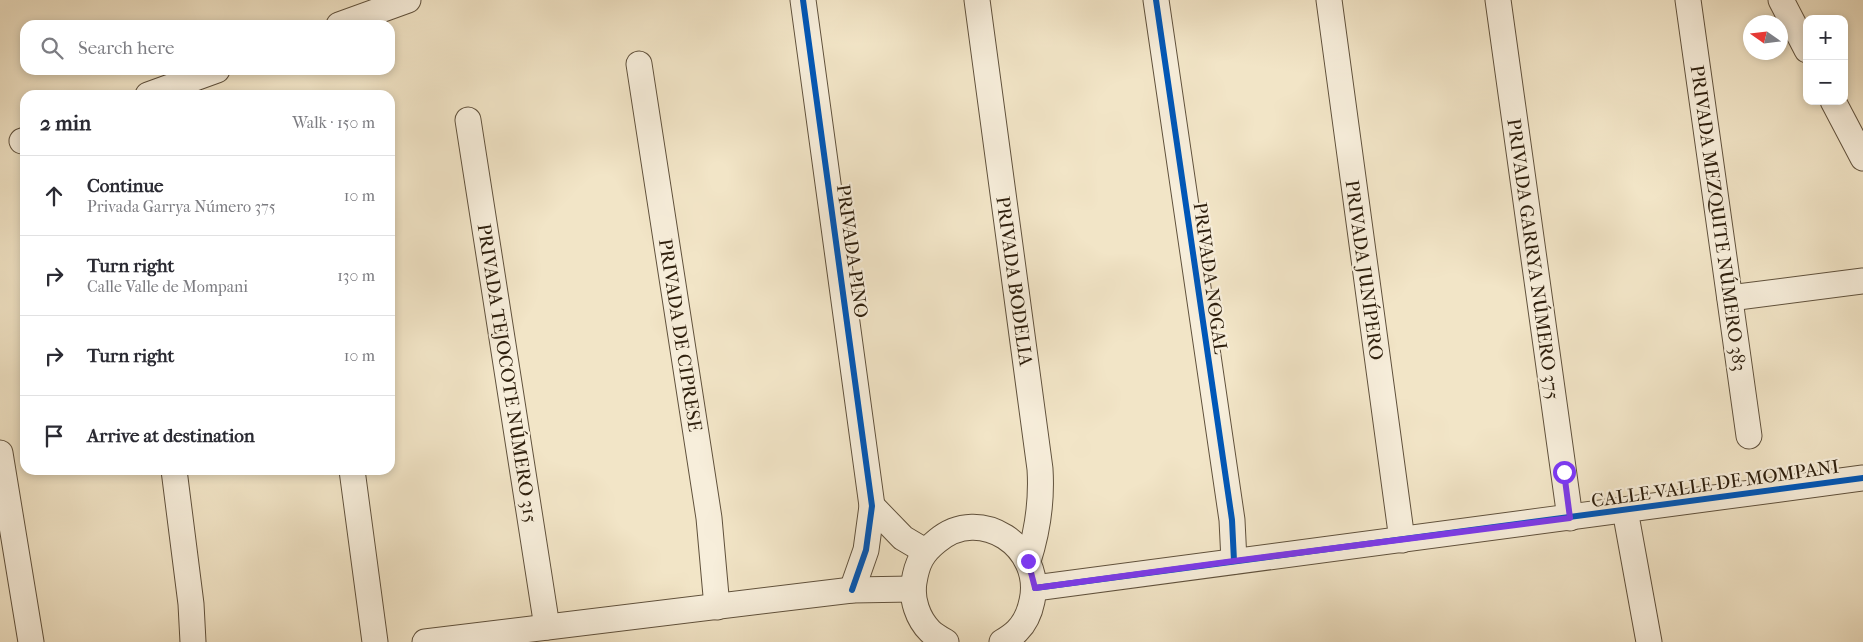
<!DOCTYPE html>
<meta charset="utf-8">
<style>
:root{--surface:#fff;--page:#f2f2f3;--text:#2b2b33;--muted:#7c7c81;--line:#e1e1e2}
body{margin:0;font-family:"IM FELL French Canon",serif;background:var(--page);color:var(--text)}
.controls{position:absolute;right:15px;top:15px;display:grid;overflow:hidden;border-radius:10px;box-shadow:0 2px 8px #0003}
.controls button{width:45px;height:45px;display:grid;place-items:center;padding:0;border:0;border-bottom:1px solid var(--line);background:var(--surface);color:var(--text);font:25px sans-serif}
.compass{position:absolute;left:1743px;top:15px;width:45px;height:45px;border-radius:50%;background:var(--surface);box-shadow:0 2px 8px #0003;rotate:284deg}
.stop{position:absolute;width:15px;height:15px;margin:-11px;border:4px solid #7c3aed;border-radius:50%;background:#fff}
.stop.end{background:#7c3aed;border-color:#fff;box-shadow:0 1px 5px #0008}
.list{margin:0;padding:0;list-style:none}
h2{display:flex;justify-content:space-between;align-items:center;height:65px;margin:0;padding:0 20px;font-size:21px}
h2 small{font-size:16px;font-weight:400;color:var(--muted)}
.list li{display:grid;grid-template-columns:32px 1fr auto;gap:15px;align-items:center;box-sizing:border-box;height:80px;padding:0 20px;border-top:1px solid var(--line)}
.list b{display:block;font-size:19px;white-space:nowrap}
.list p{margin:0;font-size:16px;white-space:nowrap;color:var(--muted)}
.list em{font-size:16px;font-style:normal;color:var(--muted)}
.icon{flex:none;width:28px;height:28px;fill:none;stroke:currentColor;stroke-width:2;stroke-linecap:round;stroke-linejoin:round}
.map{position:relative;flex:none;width:1863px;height:642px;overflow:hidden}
.search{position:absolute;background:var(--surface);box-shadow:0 2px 8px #0003;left:20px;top:20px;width:375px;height:55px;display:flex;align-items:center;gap:12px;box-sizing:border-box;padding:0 18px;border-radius:15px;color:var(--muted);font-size:19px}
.panel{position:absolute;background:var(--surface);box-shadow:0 2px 8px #0003;left:20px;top:90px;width:375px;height:385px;border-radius:15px}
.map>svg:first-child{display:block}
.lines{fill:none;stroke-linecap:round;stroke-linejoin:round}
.minor-casing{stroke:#60513c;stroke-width:27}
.minor{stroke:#f7eedb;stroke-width:25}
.cycleway-casing{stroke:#f7eedb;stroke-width:9}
.cycleway{stroke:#0057b8;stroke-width:6}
.route{stroke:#7c3aed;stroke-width:6}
.labels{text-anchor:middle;stroke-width:4.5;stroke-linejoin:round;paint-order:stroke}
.street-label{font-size:19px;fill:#2f200e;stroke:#f7eedb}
</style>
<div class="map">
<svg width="1863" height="642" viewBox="0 0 1863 642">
<rect width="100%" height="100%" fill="#f2e5c7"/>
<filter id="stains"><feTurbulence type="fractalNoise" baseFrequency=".004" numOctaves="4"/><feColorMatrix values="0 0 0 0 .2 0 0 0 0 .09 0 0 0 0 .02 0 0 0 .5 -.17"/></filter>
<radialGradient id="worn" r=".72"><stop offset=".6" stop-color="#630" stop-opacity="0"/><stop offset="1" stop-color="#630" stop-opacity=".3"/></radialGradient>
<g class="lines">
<defs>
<g id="minor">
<polyline points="803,0 872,506 866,550 852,590"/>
<path d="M977,0L1040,469C1042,501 1038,530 1028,561"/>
<polyline points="1156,0 1232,520 1234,561"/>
<polyline points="1329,0 1402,540"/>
<polyline points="1498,0 1570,518"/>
<polyline points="1688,0 1749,436"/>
<polyline points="1781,0 1807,50"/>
<polyline points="339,25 408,0"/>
<polyline points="639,64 709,518 717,607"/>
<polyline points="148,95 217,70"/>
<polyline points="1833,101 1863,158"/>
<polyline points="468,120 547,627"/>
<polyline points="22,141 25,140"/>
<polyline points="1730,298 1863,281"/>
<polyline points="0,453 31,642"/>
<polyline points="174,470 191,604 193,642"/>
<polyline points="352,470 375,642"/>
<polyline points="872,506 903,538 925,551"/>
<polyline points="1625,510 1649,642"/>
<polyline points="1035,588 1863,478"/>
<polyline points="425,642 852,590 913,589"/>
<path d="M946,642C941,639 934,635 930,631C918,619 911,599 914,582C917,563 922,553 937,541C980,504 1044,547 1032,601C1030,611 1025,623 1017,631C1013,635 1007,639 1002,642"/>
</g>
</defs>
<use href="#minor" class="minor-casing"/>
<use href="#minor" class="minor"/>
<defs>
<g id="cycleway">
<polyline points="803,0 872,506 866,550 852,590"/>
<polyline points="1156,0 1232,520 1234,561"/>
<polyline points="1035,588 1863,478"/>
</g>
</defs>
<use href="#cycleway" class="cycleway-casing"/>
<use href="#cycleway" class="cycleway"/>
</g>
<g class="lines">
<polyline class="route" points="1028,561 1035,588 1234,561 1570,518 1564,472"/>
</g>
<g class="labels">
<g class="street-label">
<text transform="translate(1719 218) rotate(82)" y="7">PRIVADA MEZQUITE NÚMERO 383</text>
<text transform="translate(853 251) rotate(82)" y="7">PRIVADA PINO</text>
<text transform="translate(1534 259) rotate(82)" y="7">PRIVADA GARRYA NÚMERO 375</text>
<text transform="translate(1365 270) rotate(82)" y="7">PRIVADA JUNÍPERO</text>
<text transform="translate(1211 278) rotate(82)" y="7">PRIVADA NOGAL</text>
<text transform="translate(1015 281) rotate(82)" y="7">PRIVADA BODELIA</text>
<text transform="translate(681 335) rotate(81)" y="7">PRIVADA DE CIPRESE</text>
<text transform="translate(508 373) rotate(81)" y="7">PRIVADA TEJOCOTE NÚMERO 315</text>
<text transform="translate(1715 483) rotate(-8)" y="7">CALLE VALLE DE MOMPANI</text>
</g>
</g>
<rect width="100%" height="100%" filter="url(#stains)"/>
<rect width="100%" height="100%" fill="url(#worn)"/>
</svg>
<div class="controls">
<button>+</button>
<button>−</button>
</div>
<svg class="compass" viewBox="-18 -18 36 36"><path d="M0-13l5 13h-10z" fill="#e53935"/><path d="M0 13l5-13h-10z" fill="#7c7c81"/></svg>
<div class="stop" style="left:1564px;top:472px"></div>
<div class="stop end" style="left:1028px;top:561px"></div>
<div class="search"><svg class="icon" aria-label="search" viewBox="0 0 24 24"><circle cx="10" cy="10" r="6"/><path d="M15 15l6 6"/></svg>Search here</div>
<section class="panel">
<h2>2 min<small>Walk · 150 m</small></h2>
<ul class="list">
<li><svg class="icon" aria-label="ahead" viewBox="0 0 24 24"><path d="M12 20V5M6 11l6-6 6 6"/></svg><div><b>Continue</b><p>Privada Garrya Número 375</p></div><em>10 m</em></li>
<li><svg class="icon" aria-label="right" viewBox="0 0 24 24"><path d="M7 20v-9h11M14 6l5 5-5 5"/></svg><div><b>Turn right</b><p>Calle Valle de Mompani</p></div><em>130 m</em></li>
<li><svg class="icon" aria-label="right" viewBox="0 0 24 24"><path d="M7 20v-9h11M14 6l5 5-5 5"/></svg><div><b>Turn right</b></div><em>10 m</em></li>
<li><svg class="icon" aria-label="arrive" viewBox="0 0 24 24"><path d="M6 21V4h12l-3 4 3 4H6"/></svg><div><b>Arrive at destination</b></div></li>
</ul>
</section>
</div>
